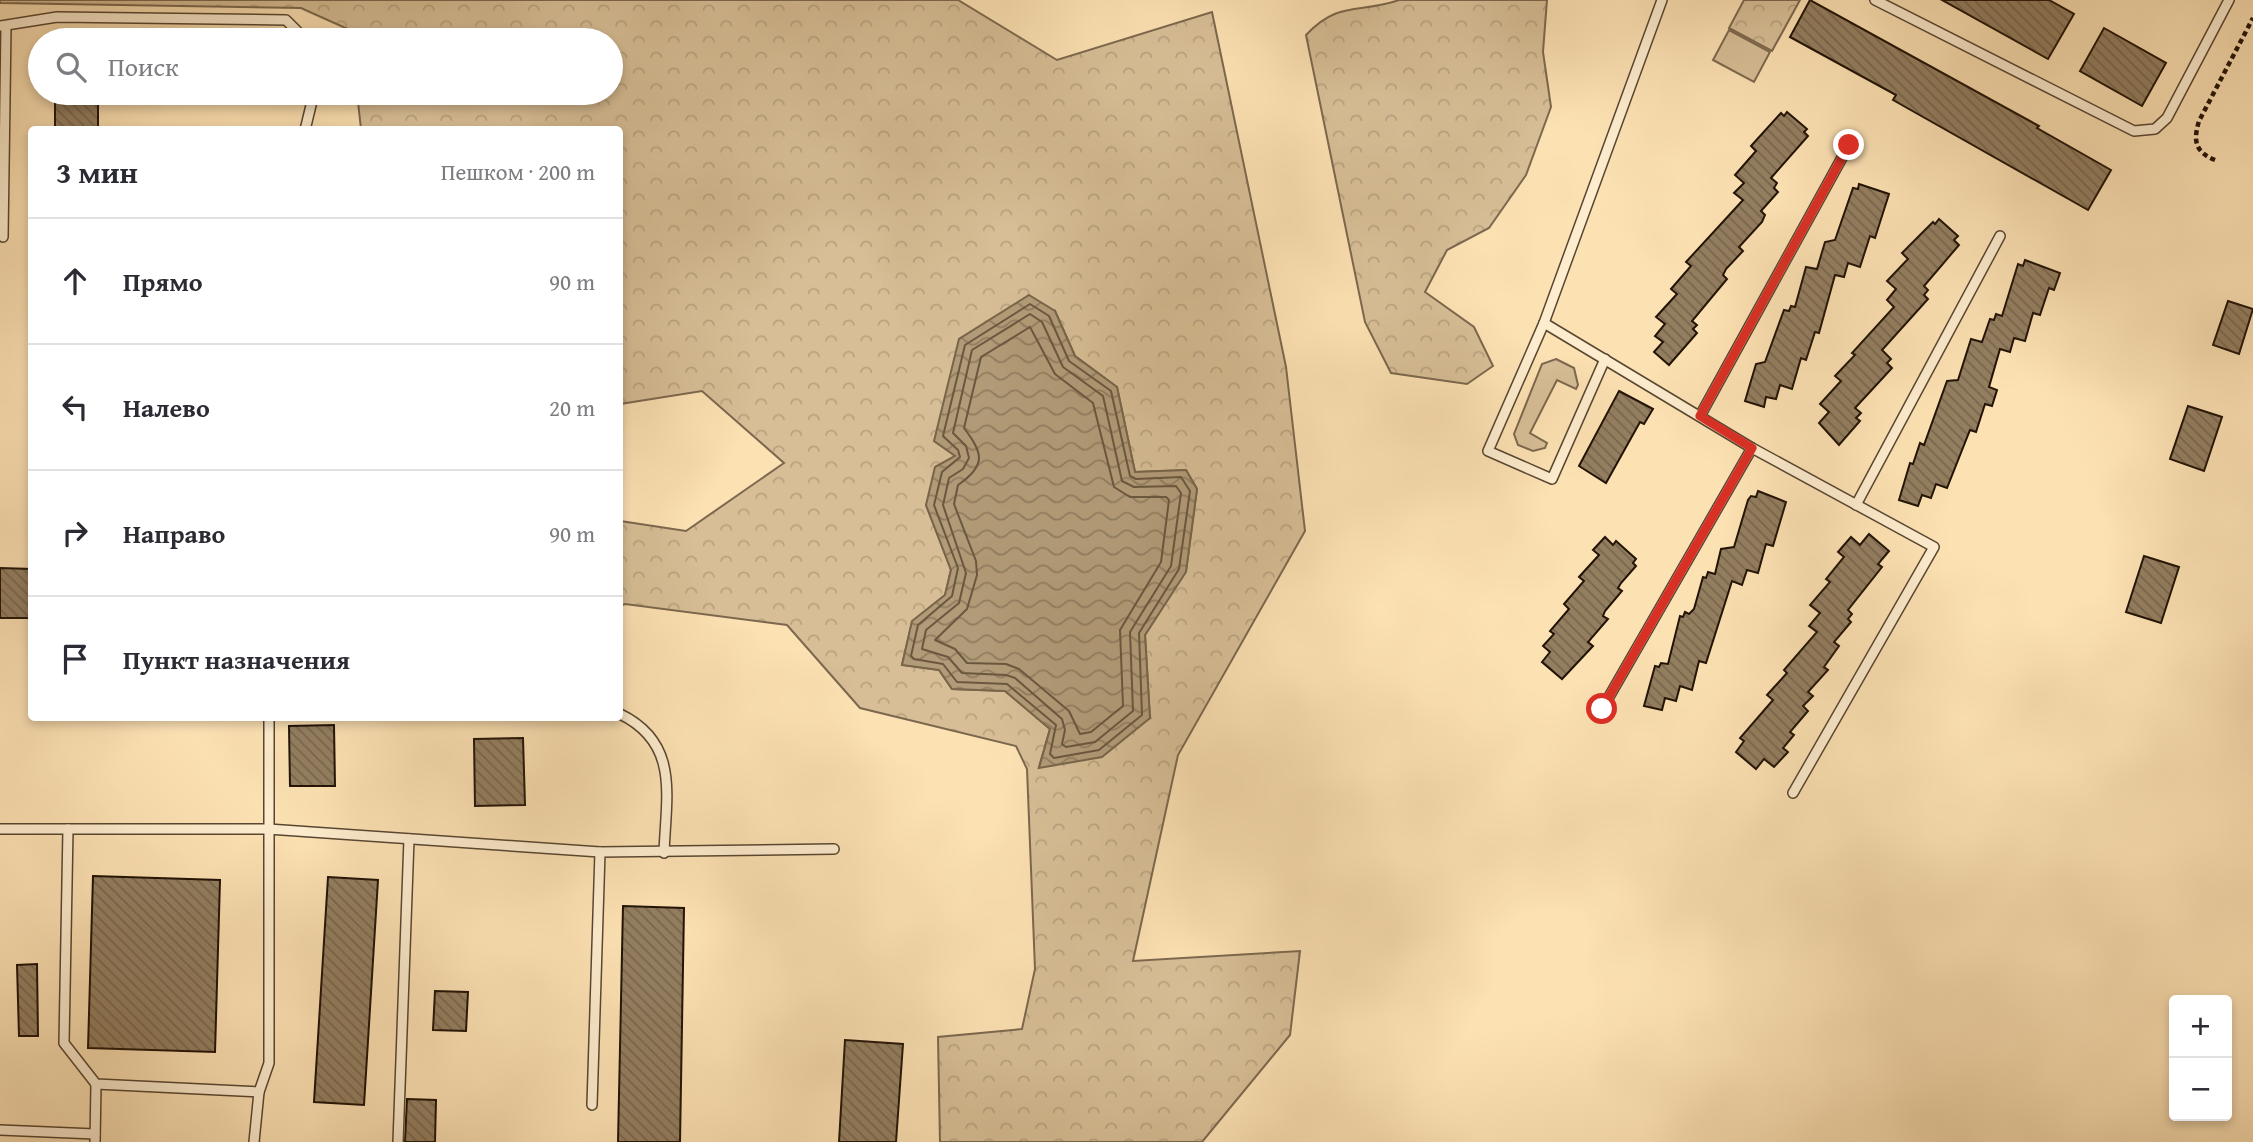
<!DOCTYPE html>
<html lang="ru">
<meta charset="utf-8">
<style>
:root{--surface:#fff;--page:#f7f7f7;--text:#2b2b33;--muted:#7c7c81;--line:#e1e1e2}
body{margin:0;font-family:"Gentium Book Plus",serif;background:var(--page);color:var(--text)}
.controls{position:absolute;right:21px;bottom:21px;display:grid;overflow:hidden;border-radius:7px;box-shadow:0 4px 10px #0003}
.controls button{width:63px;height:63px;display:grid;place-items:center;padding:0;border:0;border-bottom:2px solid var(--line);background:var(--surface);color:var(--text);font:35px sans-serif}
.stop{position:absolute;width:21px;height:21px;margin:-16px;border:5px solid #d93025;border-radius:50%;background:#fff}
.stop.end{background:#d93025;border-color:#fff;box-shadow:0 2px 7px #0008}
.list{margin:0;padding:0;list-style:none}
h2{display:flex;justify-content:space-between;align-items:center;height:91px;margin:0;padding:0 28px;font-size:30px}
h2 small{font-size:23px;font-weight:400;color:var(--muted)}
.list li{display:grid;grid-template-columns:46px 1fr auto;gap:21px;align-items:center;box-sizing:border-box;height:126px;padding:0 28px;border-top:2px solid var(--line)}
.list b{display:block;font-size:26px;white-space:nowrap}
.list em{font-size:23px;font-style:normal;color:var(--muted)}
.icon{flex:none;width:38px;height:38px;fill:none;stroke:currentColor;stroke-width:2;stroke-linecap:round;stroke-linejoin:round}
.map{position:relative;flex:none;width:2253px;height:1142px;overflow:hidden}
.search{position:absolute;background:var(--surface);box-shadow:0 4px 10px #0003;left:28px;top:28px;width:595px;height:77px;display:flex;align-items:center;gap:18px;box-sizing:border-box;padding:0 24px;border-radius:38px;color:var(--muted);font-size:26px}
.panel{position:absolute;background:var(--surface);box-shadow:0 4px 10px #0003;left:28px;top:126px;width:595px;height:595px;border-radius:7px}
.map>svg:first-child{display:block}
.green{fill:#d7be96;stroke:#7c684e;stroke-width:2}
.forest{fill:url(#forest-crowns);stroke:#7c684e;stroke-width:2;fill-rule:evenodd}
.water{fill:url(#water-waves);stroke:#78654a;stroke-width:2}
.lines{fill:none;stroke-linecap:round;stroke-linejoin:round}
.shore{stroke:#6a573f;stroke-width:2}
.building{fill:url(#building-back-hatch);stroke:#221306;stroke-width:2}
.lane-casing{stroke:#584631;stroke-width:12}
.path{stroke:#221306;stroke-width:4.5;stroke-dasharray:5 3.5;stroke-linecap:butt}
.lane{stroke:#fdecce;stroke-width:9}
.route{stroke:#d93025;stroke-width:9}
</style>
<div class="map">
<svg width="2253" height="1142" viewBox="0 0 2253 1142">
<defs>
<pattern id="forest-crowns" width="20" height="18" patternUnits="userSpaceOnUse" patternTransform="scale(1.75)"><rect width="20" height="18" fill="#d7be96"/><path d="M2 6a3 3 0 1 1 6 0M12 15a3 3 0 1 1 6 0" fill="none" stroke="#b8a280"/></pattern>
<pattern id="water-waves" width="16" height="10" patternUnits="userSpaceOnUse" patternTransform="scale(1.75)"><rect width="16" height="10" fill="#b29b78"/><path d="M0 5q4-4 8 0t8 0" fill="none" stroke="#907d60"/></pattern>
<pattern id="building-back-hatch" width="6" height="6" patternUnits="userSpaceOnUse" patternTransform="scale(1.75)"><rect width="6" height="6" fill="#937e60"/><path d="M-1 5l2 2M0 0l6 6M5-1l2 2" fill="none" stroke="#78664d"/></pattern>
</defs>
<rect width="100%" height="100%" fill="#fce1b3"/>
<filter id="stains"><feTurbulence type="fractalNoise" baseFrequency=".00286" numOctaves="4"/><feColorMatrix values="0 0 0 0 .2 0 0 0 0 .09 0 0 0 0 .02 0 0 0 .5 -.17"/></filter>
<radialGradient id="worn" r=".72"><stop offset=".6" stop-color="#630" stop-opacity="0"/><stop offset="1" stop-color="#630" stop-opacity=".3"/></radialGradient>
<g class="green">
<polygon points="1729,30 1770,52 1754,82 1713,60"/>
<polygon points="1556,359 1574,368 1578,385 1576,389 1557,380 1530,433 1547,443 1545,448 1533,451 1518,445 1514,434 1542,364"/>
</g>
<g class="forest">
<path d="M0,0H958L1057,60L1212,12L1286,367L1305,531L1178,755L1133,961L1300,951L1290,1035L1202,1142H940L938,1037L1022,1029L1035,969L1027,769L1016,746L860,708L787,625L625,604L620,606V521L686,531L784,463L702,391L620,404V130L361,129L357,93H611V40H352L350,30L301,8L0,3ZM1055,311L1075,356L1117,387L1135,472L1186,470L1197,489L1186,571L1145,635L1150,718L1039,767L1050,729L1005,691L952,689L939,670L902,665L912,622L945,595L951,570L926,505L955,456Z"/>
<path d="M1399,0H1547L1543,52L1551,107L1526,175L1489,228L1447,250L1425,292L1474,327L1493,366L1467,384L1391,373L1365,322L1306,35C1339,0 1359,14 1399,0Z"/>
<polygon points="1744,0 1800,0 1772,51 1729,28"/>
</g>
<polygon class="water" points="1029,295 1055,311 1075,356 1117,387 1135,472 1186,470 1197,489 1186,572 1145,635 1150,718 1102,757 1039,768 1050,729 1005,691 952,689 939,670 902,665 912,621 945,595 951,570 926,505 935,467 955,456 934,441 959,339"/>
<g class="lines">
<g class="shore">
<polygon points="1030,304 1049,316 1069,361 1111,391 1130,476 1136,479 1181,477 1190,491 1179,569 1139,633 1142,715 1099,750 1054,758 1050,754 1056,725 1007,684 957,682 943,664 914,659 911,656 918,625 952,596 958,568 934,505 942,472 960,457 958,450 943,436 965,345"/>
<polygon points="1030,314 1042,322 1063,367 1103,396 1122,481 1134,487 1176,486 1181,493 1171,566 1130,632 1133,711 1095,742 1066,747 1062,744 1065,730 1062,719 1015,678 1006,675 962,673 948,657 922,649 926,630 959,603 966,573 943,505 949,478 963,469 969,458 966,446 953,433 972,350"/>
<path d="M1030,327L1055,374L1093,403L1114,487L1130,497H1166L1169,500L1161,562L1120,630L1123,706L1091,732L1080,734L1069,711L1019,669L1006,664L967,663L955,649L935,640L967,609L977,575L976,561L954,504L958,485C987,465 983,453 964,428L981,357Z"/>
</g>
</g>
<g class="building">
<polygon points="1810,0 2039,126 2037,128 2111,170 2088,210 1893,100 1896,95 1790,37"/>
<polygon points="1942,0 2049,0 2074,14 2048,59"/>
<polygon points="2104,28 2166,63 2142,106 2080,71"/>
<rect x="55" y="93" width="43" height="37"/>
<polygon points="1787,112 1807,129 1804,132 1808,136 1771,178 1777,183 1774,188 1778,192 1761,211 1765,215 1762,222 1739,247 1743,251 1726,269 1723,275 1727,279 1692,321 1697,325 1693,329 1697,333 1669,365 1654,352 1663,342 1655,336 1665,324 1656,317 1677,294 1671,289 1691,266 1686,262 1743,200 1734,193 1744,183 1735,175 1756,151 1751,146 1781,113 1784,116"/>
<polygon points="1859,184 1889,194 1875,238 1870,236 1860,267 1848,263 1844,277 1835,275 1819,333 1815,332 1806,360 1801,358 1792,389 1780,385 1776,399 1766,397 1764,407 1745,401 1756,364 1765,362 1784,310 1789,311 1791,306 1795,307 1806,267 1817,269 1825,242 1835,240 1853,188 1858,189"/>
<polygon points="1939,219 1958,236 1954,240 1959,245 1924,286 1928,290 1924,295 1928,299 1882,350 1891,359 1887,363 1892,368 1855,408 1861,413 1856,418 1860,421 1839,445 1819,423 1829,412 1820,404 1841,381 1835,376 1855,355 1852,353 1894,307 1887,300 1896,289 1887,281 1908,259 1902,253 1933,222 1935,224"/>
<polygon points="2025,260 2060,273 2054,290 2049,288 2040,315 2033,313 2025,341 2014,338 2010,352 2000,349 1989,387 1997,390 1992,406 1985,404 1976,432 1970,430 1947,488 1936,484 1931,498 1922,495 1918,506 1899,500 1910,463 1913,464 1920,443 1924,445 1947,381 1958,380 1971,339 1982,342 1990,319 1994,320 1996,314 2002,316 2018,264 2023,266"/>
<polygon points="2228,301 2253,309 2239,354 2213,345"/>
<polygon points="1619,391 1653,409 1644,424 1640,422 1606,483 1579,466"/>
<polygon points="2188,406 2222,417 2204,471 2170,459"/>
<polygon points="1758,491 1786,502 1773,546 1766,544 1758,573 1747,570 1742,585 1732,581 1706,663 1699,661 1692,690 1680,686 1676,701 1665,698 1662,710 1644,706 1655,666 1659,667 1661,663 1668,664 1680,616 1683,617 1685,612 1689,614 1694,609 1703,577 1706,578 1708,572 1715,574 1721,549 1734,547 1748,500 1751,496 1756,497"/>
<polygon points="1869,534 1889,551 1878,564 1882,567 1848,610 1852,614 1848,619 1851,622 1834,642 1839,646 1824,667 1828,670 1808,692 1813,696 1803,706 1808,711 1790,732 1794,735 1783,748 1788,752 1774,767 1764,759 1756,769 1736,752 1744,741 1740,738 1773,700 1767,695 1787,673 1784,670 1817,632 1809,626 1820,613 1810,605 1830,582 1826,579 1844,557 1838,552 1851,537 1860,545"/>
<polygon points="1605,537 1613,545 1616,541 1636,559 1633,563 1636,566 1621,583 1618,588 1622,591 1605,611 1603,616 1608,619 1588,642 1593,646 1562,679 1542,662 1550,652 1543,646 1554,634 1550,631 1569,609 1564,604 1584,581 1579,577 1599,555 1593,550"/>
<polygon points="2144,556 2179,567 2161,623 2126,612"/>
<polygon points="0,568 32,569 32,618 0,618"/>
<polygon points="334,725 335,786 290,786 289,726"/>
<polygon points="523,738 525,805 475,806 474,739"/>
<polygon points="93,876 220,880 215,1052 88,1048"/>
<polygon points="328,877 378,880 364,1105 314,1102"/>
<polygon points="623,906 684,908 680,1142 618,1142"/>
<polygon points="37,964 38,1036 19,1036 17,965"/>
<polygon points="435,991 468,992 466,1031 433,1030"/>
<polygon points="845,1040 903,1044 896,1142 839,1142"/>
<polygon points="407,1099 436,1100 435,1142 405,1142"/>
</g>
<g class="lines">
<defs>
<g id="lane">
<polyline points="1875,0 2134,131 2155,129 2167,118 2229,0"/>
<polyline points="0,26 57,17 286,20 306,40"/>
<polyline points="305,130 314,93"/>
<polyline points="3,237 6,26"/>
<polyline points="1544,323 1752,448 1934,547 1793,793"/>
<polyline points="1605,359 1552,479 1488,451 1544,323 1662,0"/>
<polyline points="1700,416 1849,145"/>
<polyline points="1856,505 2000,236"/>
<polyline points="1602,709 1752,448"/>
<path d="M620,714C680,743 666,796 664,853"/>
<polyline points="0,829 268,829 600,852 834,849"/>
<polyline points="68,829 64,1043 96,1084 259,1092 269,1063 269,718"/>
<polyline points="592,1105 600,852"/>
<polyline points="0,1130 95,1134"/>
<polyline points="95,1142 96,1084"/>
<polyline points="254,1142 259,1092"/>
<polyline points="398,1142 409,839"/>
</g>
</defs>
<use href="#lane" class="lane-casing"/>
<path class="path" d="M2215,160C2195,152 2193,141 2199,121L2253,18"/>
<use href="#lane" class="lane"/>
</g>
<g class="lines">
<polyline class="route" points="1602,709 1752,448 1700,416 1849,145"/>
</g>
<rect width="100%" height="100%" filter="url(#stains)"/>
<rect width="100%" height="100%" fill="url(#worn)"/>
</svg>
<div class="controls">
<button>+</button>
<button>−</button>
</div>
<div class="stop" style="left:1602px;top:709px"></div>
<div class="stop end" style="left:1849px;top:145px"></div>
<div class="search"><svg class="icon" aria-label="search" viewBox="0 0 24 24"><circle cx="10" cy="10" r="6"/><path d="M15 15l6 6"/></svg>Поиск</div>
<section class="panel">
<h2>3 мин<small>Пешком · 200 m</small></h2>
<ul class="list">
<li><svg class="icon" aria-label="ahead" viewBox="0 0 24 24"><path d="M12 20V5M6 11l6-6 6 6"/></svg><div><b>Прямо</b></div><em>90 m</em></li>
<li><svg class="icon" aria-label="left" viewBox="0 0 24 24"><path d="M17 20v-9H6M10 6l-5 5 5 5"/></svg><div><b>Налево</b></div><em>20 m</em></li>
<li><svg class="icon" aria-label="right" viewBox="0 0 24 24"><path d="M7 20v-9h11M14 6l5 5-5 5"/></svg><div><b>Направо</b></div><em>90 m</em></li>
<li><svg class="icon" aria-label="arrive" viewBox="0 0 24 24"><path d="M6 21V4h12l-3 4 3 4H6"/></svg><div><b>Пункт назначения</b></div></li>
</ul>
</section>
</div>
